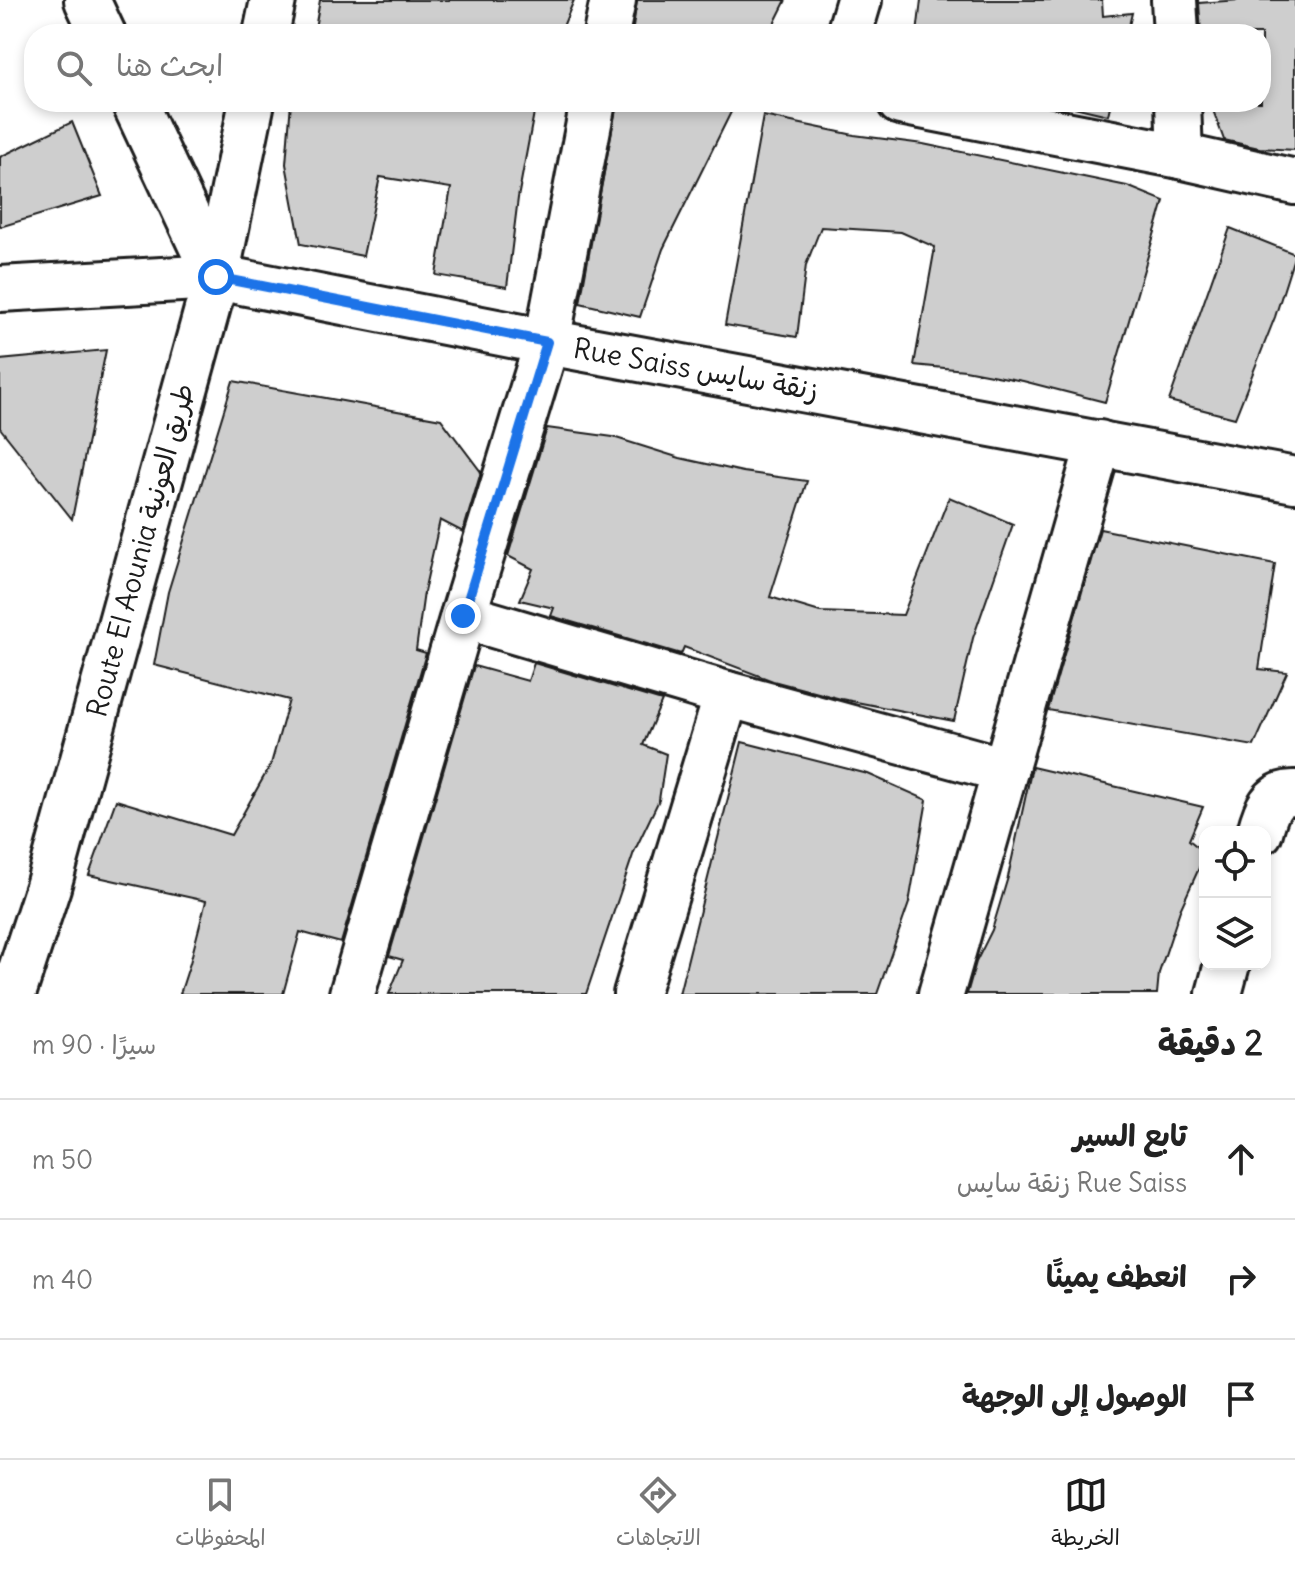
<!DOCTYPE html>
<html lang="ar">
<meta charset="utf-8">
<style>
:root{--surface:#fff;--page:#f2f2f2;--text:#222;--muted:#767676;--line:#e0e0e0;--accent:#1c1c1c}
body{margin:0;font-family:Delius,"Playpen Sans Arabic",sans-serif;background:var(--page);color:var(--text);direction:rtl}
.controls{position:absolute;right:24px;bottom:24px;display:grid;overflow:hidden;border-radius:16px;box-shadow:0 4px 12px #0003}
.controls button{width:72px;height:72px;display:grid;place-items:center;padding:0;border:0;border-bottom:2px solid var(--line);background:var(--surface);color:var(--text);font:40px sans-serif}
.stop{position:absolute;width:24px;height:24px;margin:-18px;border:6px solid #1a73e8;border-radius:50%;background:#fff}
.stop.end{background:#1a73e8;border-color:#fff;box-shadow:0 2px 8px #0008}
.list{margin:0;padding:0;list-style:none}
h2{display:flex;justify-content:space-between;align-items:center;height:104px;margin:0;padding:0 32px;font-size:34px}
h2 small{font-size:26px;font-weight:400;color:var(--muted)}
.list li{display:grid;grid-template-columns:52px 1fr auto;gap:24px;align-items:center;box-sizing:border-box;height:120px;padding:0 32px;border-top:2px solid var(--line)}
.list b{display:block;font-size:30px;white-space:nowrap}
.list p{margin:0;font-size:26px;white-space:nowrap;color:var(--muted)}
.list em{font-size:26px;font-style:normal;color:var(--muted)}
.icon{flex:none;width:44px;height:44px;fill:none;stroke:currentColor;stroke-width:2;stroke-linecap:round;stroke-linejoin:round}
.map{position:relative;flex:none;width:1295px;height:994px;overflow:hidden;direction:ltr}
.search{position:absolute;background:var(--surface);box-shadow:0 4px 12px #0003;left:24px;right:24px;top:24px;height:88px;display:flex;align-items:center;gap:20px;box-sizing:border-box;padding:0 28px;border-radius:32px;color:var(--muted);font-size:30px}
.sheet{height:464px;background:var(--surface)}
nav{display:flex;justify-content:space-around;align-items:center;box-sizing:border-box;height:112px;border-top:2px solid var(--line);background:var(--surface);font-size:22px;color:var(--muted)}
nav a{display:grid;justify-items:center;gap:4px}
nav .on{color:var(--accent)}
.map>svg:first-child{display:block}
.building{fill:#cecece;stroke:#1c1c1c;stroke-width:2}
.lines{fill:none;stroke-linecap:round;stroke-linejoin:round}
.minor-casing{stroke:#1c1c1c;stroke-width:50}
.major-casing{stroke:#1c1c1c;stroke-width:50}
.minor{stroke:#fff;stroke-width:44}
.major{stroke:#fff;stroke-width:44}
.route{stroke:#1a73e8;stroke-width:10}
.labels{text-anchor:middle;stroke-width:7;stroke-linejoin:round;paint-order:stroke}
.street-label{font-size:28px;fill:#1c1c1c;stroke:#fff}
</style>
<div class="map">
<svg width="1295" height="994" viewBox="0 0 1295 994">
<rect width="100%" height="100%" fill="#fff"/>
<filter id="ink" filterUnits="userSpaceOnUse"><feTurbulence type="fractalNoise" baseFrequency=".0125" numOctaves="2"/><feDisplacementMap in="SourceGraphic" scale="16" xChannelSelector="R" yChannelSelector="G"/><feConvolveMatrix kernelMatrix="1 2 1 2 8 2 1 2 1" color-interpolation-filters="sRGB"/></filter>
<g filter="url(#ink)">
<g class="building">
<polygon points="320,0 574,0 560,34 314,34"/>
<polygon points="637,0 786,0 769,34 632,34"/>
<polygon points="921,0 1102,0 1103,16 1132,13 1127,34 917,34"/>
<polygon points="1239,0 1295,0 1295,150 1259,148 1224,140 1210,102 1261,102 1261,34 1201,34 1199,3"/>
<polygon points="291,102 536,102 518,198 507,287 436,275 451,188 380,177 363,256 301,244 286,164"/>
<polygon points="617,102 736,102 663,249 640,317 580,303"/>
<polygon points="1053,102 1111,102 1108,115"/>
<polygon points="763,116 854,135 923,144 1127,186 1164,201 1105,402 1023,381 965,370 914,365 935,247 901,232 821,227 806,265 797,337 725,325"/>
<polygon points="72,122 102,196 0,227 0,157"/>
<polygon points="1230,228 1295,254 1275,317 1235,418 1169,401"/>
<polygon points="106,350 72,519 0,428 0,360"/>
<polygon points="233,381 441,419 481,472 463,532 440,520 424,592 416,650 426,653 341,943 300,932 283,994 180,994 190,963 206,901 89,875 116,800 231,835 271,764 289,700 154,665 168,592"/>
<polygon points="547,428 613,437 680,458 743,472 807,481 770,597 820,612 903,615 949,497 1013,524 973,638 954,721 841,699 773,681 684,647 681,654 551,616 554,608 520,600 533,569 508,556"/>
<polygon points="1100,529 1275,564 1259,669 1287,672 1254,746 1048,710"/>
<polygon points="534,663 662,701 643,745 666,754 659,800 634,852 586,994 389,994 403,960 389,956 474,666 528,681"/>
<polygon points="742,742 868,774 927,800 909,903 877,994 679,994"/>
<polygon points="1032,767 1203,807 1189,840 1205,853 1205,855 1180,910 1159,973 1157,994 967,994 976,962 992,930 1008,877"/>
</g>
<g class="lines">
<defs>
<g id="minor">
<polyline points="87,0 103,34"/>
<polyline points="1174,0 1176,34"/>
<polyline points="606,34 613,0"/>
<polyline points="849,34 859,0"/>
<polyline points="134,102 216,277"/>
<polyline points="900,102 1180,156 1295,182"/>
<polyline points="1178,102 1180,156"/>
<polyline points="0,289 216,277 547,342 1295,480"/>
<polyline points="463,616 727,694 1005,770"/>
<path d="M1260,832C1265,813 1271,792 1295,793"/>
<polyline points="352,994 463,616 547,342 593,102"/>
<polyline points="636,994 727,694"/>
<polyline points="941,994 1099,443"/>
<polyline points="1219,994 1227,964"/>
</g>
<g id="major">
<polyline points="266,34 273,0"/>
<polyline points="13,994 48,887 216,277 252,102"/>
</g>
</defs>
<use href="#minor" class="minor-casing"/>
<use href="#major" class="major-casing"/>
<use href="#minor" class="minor"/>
<use href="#major" class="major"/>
</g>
</g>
<g class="lines" filter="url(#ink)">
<polyline class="route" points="216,277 547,342 463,616"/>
</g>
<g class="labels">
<g class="street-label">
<text transform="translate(696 369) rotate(10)" y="10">Rue Saiss زنقة سايس</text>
<text transform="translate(140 550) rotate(-75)" y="10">Route El Aounia طريق العونية</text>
</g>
</g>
</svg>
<div class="controls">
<button><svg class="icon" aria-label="locate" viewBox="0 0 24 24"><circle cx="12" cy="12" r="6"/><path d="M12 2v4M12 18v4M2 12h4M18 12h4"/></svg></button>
<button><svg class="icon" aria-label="layers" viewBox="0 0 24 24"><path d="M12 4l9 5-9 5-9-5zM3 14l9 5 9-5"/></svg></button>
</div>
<div class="stop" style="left:216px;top:277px"></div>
<div class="stop end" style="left:463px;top:616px"></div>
<div class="search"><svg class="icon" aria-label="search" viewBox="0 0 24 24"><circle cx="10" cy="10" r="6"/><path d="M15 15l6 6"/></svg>ابحث هنا</div>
</div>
<section class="sheet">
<h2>2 دقيقة<small>سيرًا · 90 m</small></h2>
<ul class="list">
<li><svg class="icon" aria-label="ahead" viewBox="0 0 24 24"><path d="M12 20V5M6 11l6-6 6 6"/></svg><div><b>تابع السير</b><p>Rue Saiss زنقة سايس</p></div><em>50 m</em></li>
<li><svg class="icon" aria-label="right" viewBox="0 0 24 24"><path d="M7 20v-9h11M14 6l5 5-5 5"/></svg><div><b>انعطف يمينًا</b></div><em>40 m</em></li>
<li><svg class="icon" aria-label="arrive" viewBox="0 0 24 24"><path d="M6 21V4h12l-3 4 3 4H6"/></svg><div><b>الوصول إلى الوجهة</b></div></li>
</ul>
</section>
<nav>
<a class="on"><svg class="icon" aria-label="map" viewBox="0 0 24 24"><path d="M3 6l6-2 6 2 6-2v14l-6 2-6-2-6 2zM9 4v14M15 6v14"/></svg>الخريطة</a>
<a><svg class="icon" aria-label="directions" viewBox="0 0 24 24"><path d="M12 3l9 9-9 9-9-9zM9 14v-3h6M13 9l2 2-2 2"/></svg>الاتجاهات</a>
<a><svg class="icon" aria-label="saved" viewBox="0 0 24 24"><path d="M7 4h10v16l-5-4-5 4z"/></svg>المحفوظات</a>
</nav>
